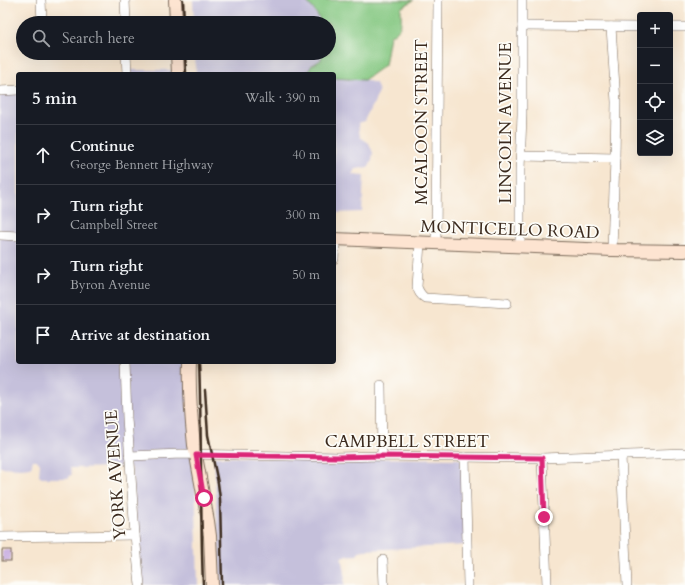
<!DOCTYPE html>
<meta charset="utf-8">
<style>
:root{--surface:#171b24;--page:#20242c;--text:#f1f3f6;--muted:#9ea1a6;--line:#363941}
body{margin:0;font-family:Cardo,serif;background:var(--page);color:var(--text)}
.controls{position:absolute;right:12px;top:12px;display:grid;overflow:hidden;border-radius:4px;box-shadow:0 4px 16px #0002}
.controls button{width:36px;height:36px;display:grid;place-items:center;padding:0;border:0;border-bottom:1px solid var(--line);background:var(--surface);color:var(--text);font:20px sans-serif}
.stop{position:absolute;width:12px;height:12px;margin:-9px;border:3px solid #db2777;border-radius:50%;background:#fff}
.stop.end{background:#db2777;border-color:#fff;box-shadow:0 1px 4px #0008}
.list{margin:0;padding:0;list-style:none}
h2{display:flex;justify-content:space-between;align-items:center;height:52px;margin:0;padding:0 16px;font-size:17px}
h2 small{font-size:13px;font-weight:400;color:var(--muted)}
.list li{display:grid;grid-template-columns:26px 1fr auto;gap:12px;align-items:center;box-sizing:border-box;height:60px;padding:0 16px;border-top:1px solid var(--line)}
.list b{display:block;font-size:15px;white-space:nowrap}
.list p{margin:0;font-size:13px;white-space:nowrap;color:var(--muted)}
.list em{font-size:13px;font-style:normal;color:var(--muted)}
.icon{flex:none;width:22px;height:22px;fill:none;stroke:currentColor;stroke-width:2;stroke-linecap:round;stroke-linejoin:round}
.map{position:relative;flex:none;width:685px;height:585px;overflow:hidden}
.search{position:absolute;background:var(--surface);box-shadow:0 4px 16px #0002;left:16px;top:16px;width:320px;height:44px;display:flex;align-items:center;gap:10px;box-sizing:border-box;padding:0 14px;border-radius:22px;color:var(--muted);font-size:15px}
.panel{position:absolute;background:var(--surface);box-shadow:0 4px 16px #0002;left:16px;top:72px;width:320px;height:292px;border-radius:4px}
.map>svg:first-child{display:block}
.industrial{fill:#c5c0db}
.green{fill:#84c781;stroke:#607850}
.building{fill:#c7ade1}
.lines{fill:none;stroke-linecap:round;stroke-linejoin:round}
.street-casing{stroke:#7d6c5c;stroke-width:10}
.secondary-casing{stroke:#7d6c5c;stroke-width:14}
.street{stroke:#fff;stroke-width:9}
.secondary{stroke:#fde4d1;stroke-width:12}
.rail{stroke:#3b2a1e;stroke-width:2.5}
.route{stroke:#db2777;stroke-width:5}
.labels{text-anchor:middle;stroke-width:3.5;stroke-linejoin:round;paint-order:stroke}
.street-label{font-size:17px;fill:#3b2a1e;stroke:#fdfcf7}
</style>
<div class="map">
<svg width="685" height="585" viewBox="0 0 685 585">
<rect width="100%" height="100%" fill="#fdfcf7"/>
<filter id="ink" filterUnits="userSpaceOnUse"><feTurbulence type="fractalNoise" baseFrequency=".025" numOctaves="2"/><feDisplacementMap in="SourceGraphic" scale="8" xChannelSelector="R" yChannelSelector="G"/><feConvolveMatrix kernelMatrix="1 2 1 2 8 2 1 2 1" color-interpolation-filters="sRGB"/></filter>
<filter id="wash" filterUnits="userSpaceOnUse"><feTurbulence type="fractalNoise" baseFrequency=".012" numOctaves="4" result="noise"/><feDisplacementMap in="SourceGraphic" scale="16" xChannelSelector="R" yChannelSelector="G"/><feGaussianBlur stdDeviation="0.9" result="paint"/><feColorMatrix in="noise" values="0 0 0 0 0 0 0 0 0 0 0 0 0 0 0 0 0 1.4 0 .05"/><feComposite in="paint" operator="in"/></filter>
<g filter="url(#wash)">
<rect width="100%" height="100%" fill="#f7e6d0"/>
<g class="industrial">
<polygon points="193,0 305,0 311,6 319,18 321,23 194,23"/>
<polygon points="195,53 322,53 321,60 312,65 307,74 196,74"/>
<polygon points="128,70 177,70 178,74 128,74"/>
<polygon points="334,78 361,79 376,83 379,92 365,122 358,124 360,137 369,143 373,153 372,160 369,167 356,169 352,174 364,176 362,212 334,213"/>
<polygon points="0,92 18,93 18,362 192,362 198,585 141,585 131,468 124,467 70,468 72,474 68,478 42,478 39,475 40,464 37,460 33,460 31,467 21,468 0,467"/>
<polygon points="214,457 468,459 467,545 364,550 360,551 357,555 343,556 341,559 343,562 345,573 344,585 220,585"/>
</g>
<path class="green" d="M305,0H414L401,8C401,22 404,28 390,36L385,65L364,80L334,78V74H307L312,65L321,60L322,53H329V23H321C318,14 312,7 305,0Z"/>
<g id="blocks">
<rect class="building" x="2" y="550" width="9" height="11"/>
</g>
</g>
<g filter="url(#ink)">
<use href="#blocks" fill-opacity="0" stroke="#7d6c5c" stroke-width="1"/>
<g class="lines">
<defs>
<g id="street">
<polyline points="41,0 42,23"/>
<polyline points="125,0 126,23"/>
<polyline points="522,26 640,27"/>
<polyline points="611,27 616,102 615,158 612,250"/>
<polyline points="670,27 685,27"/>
<polyline points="126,53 127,74"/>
<polyline points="0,91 18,90"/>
<polyline points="521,156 615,158"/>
<polyline points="0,235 18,236"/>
<path d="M420,243L417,287C419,292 420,295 425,298L507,303"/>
<polyline points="436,244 438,0"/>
<polyline points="520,247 520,170 522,114 522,0"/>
<polyline points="334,259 335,239"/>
<polyline points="125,362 127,418 135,535 140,585"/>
<polyline points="381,385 382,456"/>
<polyline points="129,456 182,454 337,457 382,456 542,458 685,453"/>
<polyline points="621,456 627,585"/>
<polyline points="465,457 468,585"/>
<polyline points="542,458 547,585"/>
<polyline points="0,537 135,535"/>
<polyline points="383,560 384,585"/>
</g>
<g id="secondary">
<polyline points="175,0 176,23"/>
<polyline points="177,53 178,74"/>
<polyline points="334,239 612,250 685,251"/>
<path d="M190,362C189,390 191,417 194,445L208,521L210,536L212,585"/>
</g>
</defs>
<use href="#street" class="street-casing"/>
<use href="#secondary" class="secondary-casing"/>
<use href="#street" class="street"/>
<use href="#secondary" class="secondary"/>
<g class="rail">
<polyline points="183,0 184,23"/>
<polyline points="185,53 186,74"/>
<path d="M199,362C202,436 200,511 203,585"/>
<polyline points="205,390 208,435 218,483 220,499 222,585"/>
</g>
</g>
</g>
<g class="lines" filter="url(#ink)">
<polyline class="route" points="204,498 196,455 337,457 382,456 542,458 544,517"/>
</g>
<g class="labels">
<g class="street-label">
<text transform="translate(421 122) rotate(-90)" y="6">MCALOON STREET</text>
<text transform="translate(505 123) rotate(-90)" y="6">LINCOLN AVENUE</text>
<text transform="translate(510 229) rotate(2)" y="6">MONTICELLO ROAD</text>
<text x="407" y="447">CAMPBELL STREET</text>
<text transform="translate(115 475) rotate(-94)" y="6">YORK AVENUE</text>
</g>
</g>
</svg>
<div class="controls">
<button>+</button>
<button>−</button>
<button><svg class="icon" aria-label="locate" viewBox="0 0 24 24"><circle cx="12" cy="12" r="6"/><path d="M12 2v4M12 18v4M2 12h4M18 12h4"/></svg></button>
<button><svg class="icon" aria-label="layers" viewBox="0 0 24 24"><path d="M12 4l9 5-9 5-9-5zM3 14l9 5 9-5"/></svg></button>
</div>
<div class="stop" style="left:204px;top:498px"></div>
<div class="stop end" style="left:544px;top:517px"></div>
<div class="search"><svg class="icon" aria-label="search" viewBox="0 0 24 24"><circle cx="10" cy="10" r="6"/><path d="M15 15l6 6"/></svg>Search here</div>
<section class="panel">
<h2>5 min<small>Walk · 390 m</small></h2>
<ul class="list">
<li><svg class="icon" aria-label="ahead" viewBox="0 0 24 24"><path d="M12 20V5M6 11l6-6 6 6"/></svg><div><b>Continue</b><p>George Bennett Highway</p></div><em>40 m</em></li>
<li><svg class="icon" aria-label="right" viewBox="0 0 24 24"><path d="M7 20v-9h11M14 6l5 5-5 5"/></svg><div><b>Turn right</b><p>Campbell Street</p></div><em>300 m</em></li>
<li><svg class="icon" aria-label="right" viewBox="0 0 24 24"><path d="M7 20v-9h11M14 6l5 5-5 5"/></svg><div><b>Turn right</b><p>Byron Avenue</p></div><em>50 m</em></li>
<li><svg class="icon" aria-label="arrive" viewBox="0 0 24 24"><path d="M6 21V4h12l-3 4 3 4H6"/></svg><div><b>Arrive at destination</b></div></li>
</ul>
</section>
</div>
